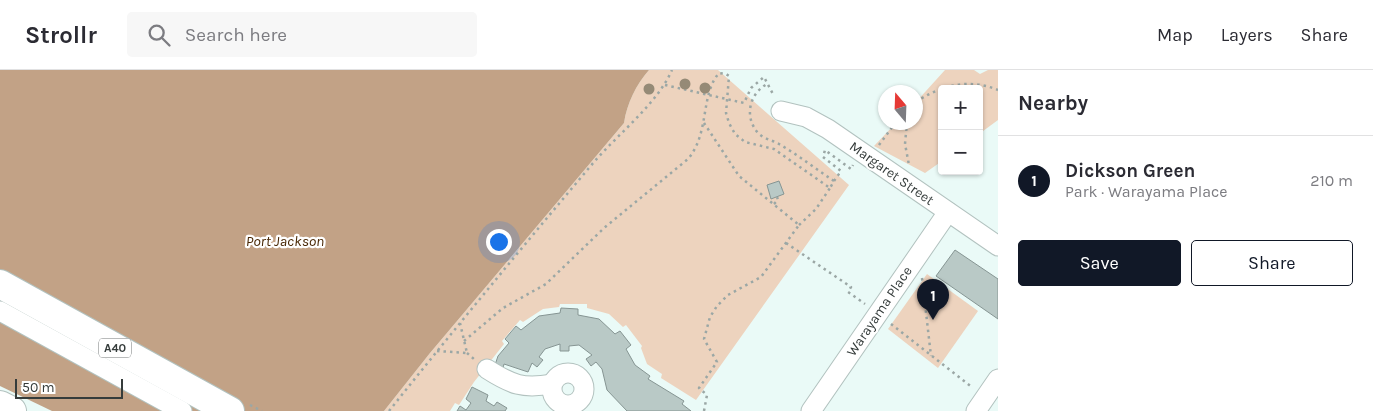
<!DOCTYPE html>
<meta charset="utf-8">
<style>
:root{--surface:#fff;--page:#f7f7f7;--text:#2b2b33;--muted:#7c7c81;--line:#e1e1e2;--accent:#111827}
body{margin:0;font-family:Karla,sans-serif;background:var(--page);color:var(--text)}
.controls{position:absolute;right:15px;top:15px;display:grid;overflow:hidden;border-radius:5px;box-shadow:0 1px 4px #0004}
.controls button{width:45px;height:45px;display:grid;place-items:center;padding:0;border:0;border-bottom:1px solid var(--line);background:var(--surface);color:var(--text);font:25px sans-serif}
.compass{position:absolute;left:878px;top:15px;width:45px;height:45px;border-radius:50%;background:var(--surface);box-shadow:0 1px 4px #0004;rotate:341deg}
.scale{position:absolute;left:15px;bottom:12px;width:108px;box-sizing:border-box;padding-left:5px;border:2px solid #353c3b;border-top:0;font-size:14px;line-height:18px;white-space:nowrap;color:#353c3b;-webkit-text-stroke:4px #fff;paint-order:stroke}
.you{position:absolute;left:498px;top:171px;width:18px;height:18px;margin:-12px;border:4px solid #fff;border-radius:50%;background:#1a73e8;box-shadow:0 0 0 8px #1a73e833}
.badge{display:grid;place-items:center;width:32px;height:32px;border-radius:50%;background:var(--accent);color:#fff;font-size:16px;font-weight:700}
.pin{position:absolute;translate:-50% -41px;filter:drop-shadow(0 1px 2px #0008)}
.pin::after{content:'';position:absolute;top:26px;width:18px;height:15px;background:inherit;clip-path:polygon(0 0,100% 0,50% 100%)}
.list{margin:0;padding:0;list-style:none}
h2{display:flex;justify-content:space-between;align-items:center;height:65px;margin:0;padding:0 20px;font-size:21px}
h2 small{font-size:16px;font-weight:400;color:var(--muted)}
.list li{display:grid;grid-template-columns:32px 1fr auto;gap:15px;align-items:center;box-sizing:border-box;height:90px;padding:0 20px;border-top:1px solid var(--line)}
.list b{display:block;font-size:19px;white-space:nowrap}
.list p{margin:0;font-size:16px;white-space:nowrap;color:var(--muted)}
.list em{font-size:16px;font-style:normal;color:var(--muted)}
.actions{display:flex;gap:10px;padding:15px 20px}
.actions a{flex:1;padding:11px 0;border:1px solid var(--accent);border-radius:5px;text-align:center;font-size:18px;color:var(--accent)}
.actions .main{background:var(--accent);color:#fff}
.icon{flex:none;width:28px;height:28px;fill:none;stroke:currentColor;stroke-width:2;stroke-linecap:round;stroke-linejoin:round}
.map{position:relative;flex:none;width:998px;height:341px;overflow:hidden}
header{display:flex;align-items:center;gap:30px;box-sizing:border-box;height:70px;padding:0 25px;background:var(--surface);border-bottom:1px solid var(--line)}
header strong{font-size:24px}
nav{display:flex;gap:28px;margin-inline-start:auto;font-size:18px}
.search{width:350px;height:45px;background:var(--page);display:flex;align-items:center;gap:12px;box-sizing:border-box;padding:0 18px;border-radius:5px;color:var(--muted);font-size:19px}
main{display:flex}
aside{flex:1;background:var(--surface)}
.map>svg:first-child{display:block}
.green{fill:#edd3be}
.water{fill:#c2a286}
.pier{fill:#eafaf7}
.building{fill:#b9c9c6;stroke:#869593}
.lines{fill:none;stroke-linecap:round;stroke-linejoin:round}
.minor-casing{stroke:#b2c2bf;stroke-width:21}
.highway-casing{stroke:#b2c2bf;stroke-width:30}
.path{stroke:#9ba7a5;stroke-width:2.5;stroke-dasharray:2.5 4;stroke-linecap:butt}
.minor{stroke:#fff;stroke-width:19}
.highway{stroke:#fff;stroke-width:28}
.tree{fill:#958a76}
.labels{text-anchor:middle;stroke-width:4.5;stroke-linejoin:round;paint-order:stroke}
.shield{fill:#fff;stroke:#727676;stroke-width:1}
.shield-label{font-size:12px;font-weight:bold;fill:#353c3b}
.street-label{font-size:14px;fill:#353c3b;stroke:#fff}
.water-label{font-size:15px;font-style:italic;fill:#492805;stroke:#fff}
</style>
<header>
<strong>Strollr</strong>
<div class="search"><svg class="icon" aria-label="search" viewBox="0 0 24 24"><circle cx="10" cy="10" r="6"/><path d="M15 15l6 6"/></svg>Search here</div>
<nav><a>Map</a><a>Layers</a><a>Share</a></nav>
</header>
<main>
<div class="map">
<svg width="998" height="341" viewBox="0 0 998 341">
<rect width="100%" height="100%" fill="#eafaf7"/>
<g class="green">
<path d="M649,0H718L849,115L696,330L661,308L662,304L647,294L641,278L642,276L626,255L623,257L609,244L587,238V234H560L559,237L543,239L523,252L520,250L502,271L504,274L474,312L459,335L455,333L450,341H384L430,283L624,53C627,33 636,15 649,0Z"/>
<polygon points="945,0 974,0 980,4 988,0 998,0 998,50 979,64 979,19 942,19 942,91 925,103 874,76 896,53 916,52 916,32"/>
<polygon points="927,204 978,241 938,298 888,259"/>
</g>
<path class="water" d="M0,0H649C636,15 627,33 624,53L430,283L384,341H0Z"/>
<polygon class="pier" points="0,316 52,341 0,341"/>
<g class="building">
<polygon points="779,111 784,124 771,129 767,115"/>
<polygon points="955,180 998,209 998,249 936,206"/>
<polygon points="561,238 578,239 578,245 599,249 615,264 620,261 631,275 626,279 635,295 650,306 648,309 684,331 682,334 691,341 627,341 607,320 602,299 596,292 591,296 586,289 592,285 579,275 569,276 569,281 560,281 560,274 545,279 539,287 543,290 537,297 532,293 528,302 504,294 503,298 495,295 498,286 509,273 505,269 516,256 521,260 539,246 560,243"/>
<polygon points="472,317 488,325 486,331 494,336 497,332 507,338 505,341 457,341 460,336 466,340 471,333 466,329"/>
</g>
<g class="lines">
<defs>
<g id="minor">
<polyline points="781,41 806,47 828,59 998,176"/>
<polyline points="0,241 182,341"/>
<path d="M487,299C512,315 523,319 552,314"/>
<circle cx="568" cy="319" r="16"/>
<polyline points="811,341 948,142"/>
<polyline points="976,341 998,309"/>
</g>
<g id="highway">
<polyline points="0,214 230,341"/>
<polyline points="0,335 12,341"/>
</g>
</defs>
<use href="#minor" class="minor-casing"/>
<use href="#highway" class="highway-casing"/>
<g class="path">
<polyline points="665,15 744,33 751,18 764,7 774,26"/>
<path d="M916,32C941,15 969,8 998,20"/>
<polyline points="907,52 905,74 909,95"/>
<polyline points="879,75 896,52"/>
<polyline points="834,111 841,101 823,87 825,80 851,99 853,95"/>
<polyline points="774,134 778,130 777,127"/>
<polyline points="799,155 816,139 830,118"/>
<polyline points="786,173 851,217 848,222 865,234"/>
<polyline points="922,208 931,286"/>
<polyline points="891,254 973,318"/>
<path d="M464,271L503,238L546,214L604,158L688,89C710,63 700,25 719,3L726,4L729,6L726,43L729,53L735,64L745,72L774,79L830,118L834,111C816,99 798,85 779,74C772,70 764,69 758,63C744,47 749,24 767,14"/>
<polyline points="437,281 467,283 460,253"/>
<polyline points="467,283 475,290"/>
<polyline points="250,335 262,341"/>
<path d="M389,341C456,257 525,174 594,92C619,63 657,34 672,0"/>
<polyline points="704,341 707,325 699,318 717,292 704,269 710,247 717,236 728,225 761,207 799,155 739,106 704,53"/>
</g>
<use href="#minor" class="minor"/>
<use href="#highway" class="highway"/>
</g>
<g class="tree">
<circle cx="685" cy="14" r="5.5"/>
<circle cx="705" cy="18" r="5.5"/>
<circle cx="649" cy="19" r="5.5"/>
</g>
<g class="labels">
<rect class="shield" x="99" y="268.5" width="32" height="19" rx="4"/>
<g class="shield-label">
<text x="115" y="282">A40</text>
</g>
<g class="street-label">
<text transform="translate(892 103) rotate(35)" y="5">Margaret Street</text>
<text transform="translate(879 241) rotate(-56)" y="5">Warayama Place</text>
</g>
<g class="water-label">
<text x="285" y="176">Port Jackson</text>
</g>
</g>
</svg>
<div class="controls">
<button>+</button>
<button>−</button>
</div>
<svg class="compass" viewBox="-18 -18 36 36"><path d="M0-13l5 13h-10z" fill="#e53935"/><path d="M0 13l5-13h-10z" fill="#7c7c81"/></svg>
<div class="scale">50 m</div>
<div class="you"></div>
<div class="pin badge" style="left:933px;top:250px">1</div>
</div>
<aside>
<h2>Nearby<small></small></h2>
<ul class="list">
<li><span class="badge">1</span><div><b>Dickson Green</b><p>Park · Warayama Place</p></div><em>210 m</em></li>
</ul>
<div class="actions"><a class="main">Save</a><a>Share</a></div>
</aside>
</main>
